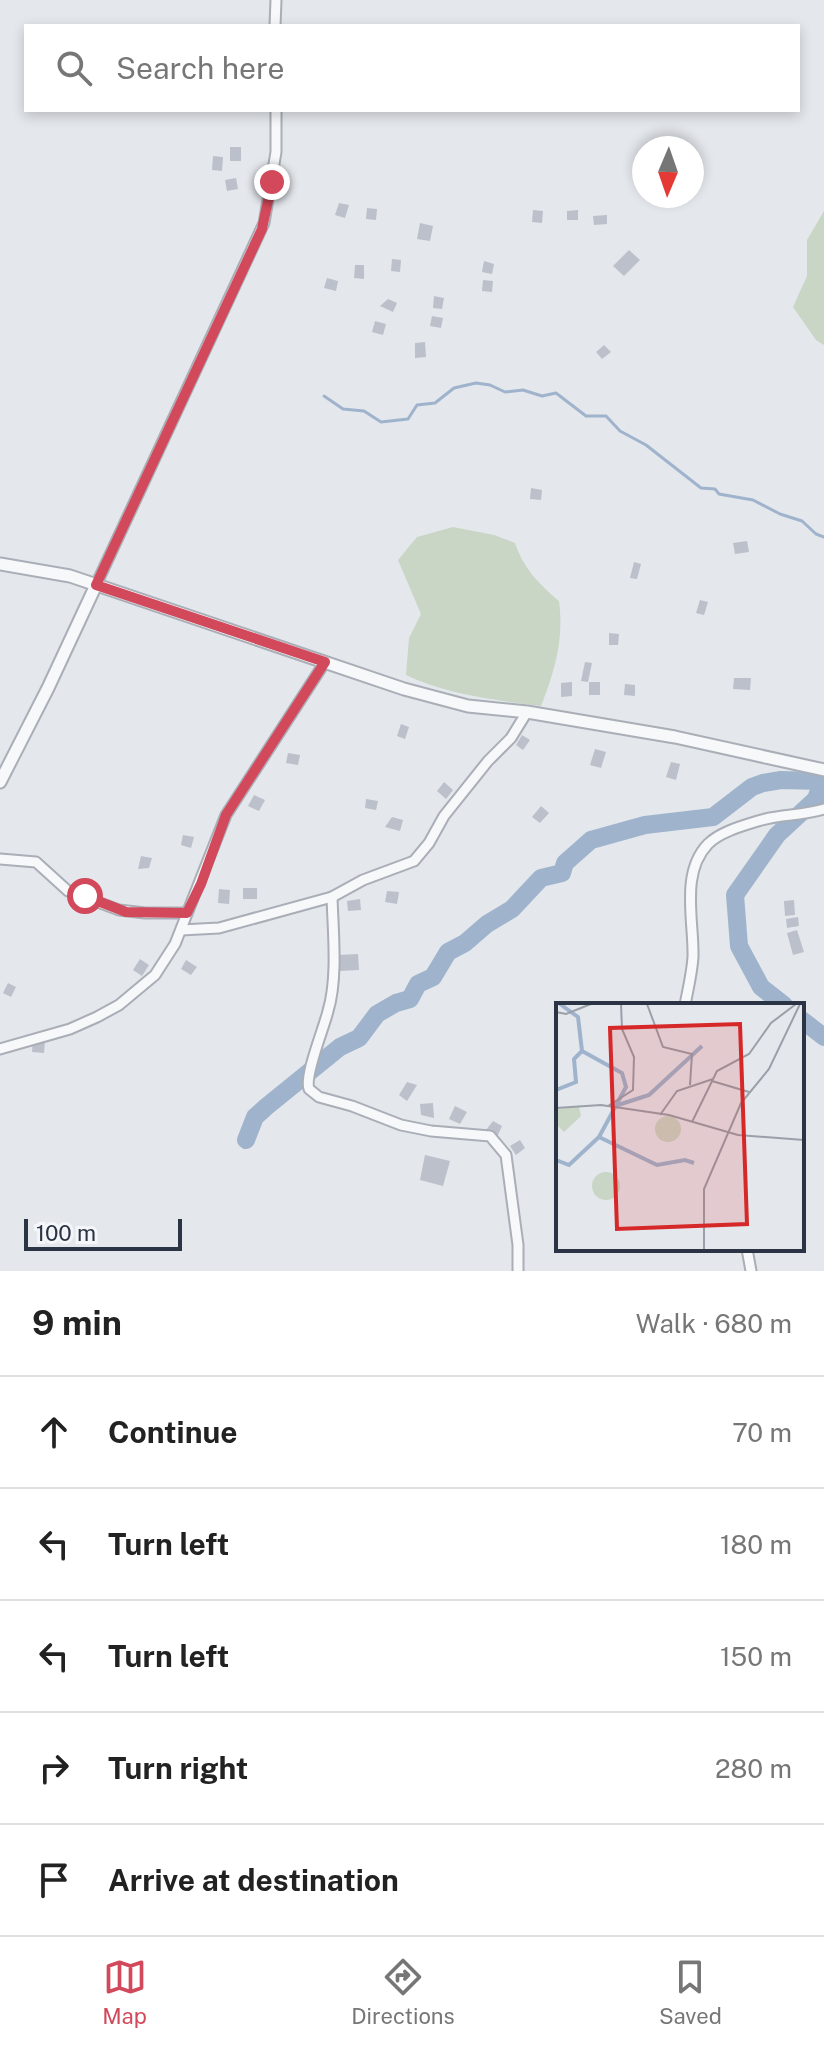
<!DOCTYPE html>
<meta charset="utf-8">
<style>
:root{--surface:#fff;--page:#f6f6f6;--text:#222;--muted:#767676;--line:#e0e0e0;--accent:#d1495b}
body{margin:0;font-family:"Public Sans",sans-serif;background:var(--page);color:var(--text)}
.compass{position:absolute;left:632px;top:136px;width:72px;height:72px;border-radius:50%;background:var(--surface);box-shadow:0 4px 12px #0003;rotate:182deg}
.scale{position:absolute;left:24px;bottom:20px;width:158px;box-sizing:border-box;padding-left:8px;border:4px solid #2b3445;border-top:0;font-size:22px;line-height:28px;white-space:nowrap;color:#2b3445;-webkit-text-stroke:6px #f4f6f9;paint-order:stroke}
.stop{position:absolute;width:24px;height:24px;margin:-18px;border:6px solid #d1495b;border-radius:50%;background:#fff}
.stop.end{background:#d1495b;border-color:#fff;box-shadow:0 2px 8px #0008}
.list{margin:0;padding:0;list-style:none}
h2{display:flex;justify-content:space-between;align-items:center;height:104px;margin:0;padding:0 32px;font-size:34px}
h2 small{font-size:26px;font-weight:400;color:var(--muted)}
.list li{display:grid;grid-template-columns:52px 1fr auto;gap:24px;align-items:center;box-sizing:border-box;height:112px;padding:0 32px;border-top:2px solid var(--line)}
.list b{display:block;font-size:30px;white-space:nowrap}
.list em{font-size:26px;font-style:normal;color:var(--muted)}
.icon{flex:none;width:44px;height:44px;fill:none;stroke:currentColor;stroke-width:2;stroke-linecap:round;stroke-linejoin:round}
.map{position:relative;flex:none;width:824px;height:1271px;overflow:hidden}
.search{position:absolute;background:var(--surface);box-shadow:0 4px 12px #0003;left:24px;right:24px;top:24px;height:88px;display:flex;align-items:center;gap:20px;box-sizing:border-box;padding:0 28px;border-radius:0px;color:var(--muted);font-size:30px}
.sheet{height:664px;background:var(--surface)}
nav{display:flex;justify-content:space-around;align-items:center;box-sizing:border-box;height:112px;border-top:2px solid var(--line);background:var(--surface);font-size:22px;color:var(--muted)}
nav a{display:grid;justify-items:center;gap:4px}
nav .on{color:var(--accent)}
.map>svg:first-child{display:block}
.green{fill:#c9d6c5}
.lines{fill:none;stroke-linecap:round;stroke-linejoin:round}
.stream{stroke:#9fb4cc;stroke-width:3}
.river{stroke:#9fb4cc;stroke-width:18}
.building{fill:#bbc0ca}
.minor-casing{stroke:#a9aeb7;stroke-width:13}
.tertiary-casing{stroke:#a9aeb7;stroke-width:15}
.minor{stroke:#f7f8fa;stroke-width:9}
.tertiary{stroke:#f7f8fa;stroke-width:11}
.route{stroke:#d1495b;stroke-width:10}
.inset-river{fill:none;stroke:#9fb4cc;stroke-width:4}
.inset-road{fill:none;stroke:#9a9fa9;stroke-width:2}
.view{fill:#d62828;fill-opacity:0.15;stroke:#d62828;stroke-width:4}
.inset-edge{fill:none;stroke:#2b3445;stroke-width:4}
</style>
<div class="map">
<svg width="824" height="1271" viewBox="0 0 824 1271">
<rect width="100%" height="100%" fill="#e4e7ec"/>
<g class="green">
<polygon points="824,211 824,345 816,340 793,307 807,276 807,240"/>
<path d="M453,527L494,535L515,543C524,569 538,583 559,601C564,639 555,671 541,706C495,700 448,695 406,675L409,638L421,614L398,560L417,537Z"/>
</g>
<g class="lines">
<polyline class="stream" points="324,396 343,409 364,411 381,422 408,419 417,405 435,403 454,388 476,383 490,385 505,392 523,390 542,396 556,393 586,416 606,416 620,431 646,445 701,488 715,489 719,494 753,500 780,514 802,521 816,534 824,537"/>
<g class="river">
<polyline points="784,1005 761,987 739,946 735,895 777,835 816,799 824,776"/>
<polyline points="802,1020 824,1037"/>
<polyline points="246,1140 255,1117 266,1107 340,1047 359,1038 377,1014 396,1003 410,999 418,984 433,977 448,952 465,943 487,924 512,909 541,878 562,873 565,863 591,840 645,825 713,817 752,787 763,783 781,780 822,781"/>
</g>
</g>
<g class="building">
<rect x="230" y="147" width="11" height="14"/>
<polygon points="213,156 223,157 222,171 212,170"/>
<polygon points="236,178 238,189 227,191 225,180"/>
<polygon points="339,203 349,205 345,218 335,215"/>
<polygon points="367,208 377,209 376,220 366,219"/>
<polygon points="533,210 543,211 542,223 532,222"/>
<polygon points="578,210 578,220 567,220 567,211"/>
<polygon points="607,215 607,224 594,225 593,216"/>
<polygon points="420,223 433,226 430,241 417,239"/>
<polygon points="629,250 640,260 624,276 613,266"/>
<polygon points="392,259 401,260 400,272 391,271"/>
<polygon points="484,261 494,264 492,274 482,272"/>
<polygon points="355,265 364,265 364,279 354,278"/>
<polygon points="327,278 338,281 336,291 324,288"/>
<polygon points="483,280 493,281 492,292 482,291"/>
<polygon points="434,296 444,298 442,309 433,308"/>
<polygon points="388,299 397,303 393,312 380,306"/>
<polygon points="432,316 443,318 441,328 430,326"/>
<polygon points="375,321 386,324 383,335 372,332"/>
<polygon points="425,342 426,357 415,358 415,343"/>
<polygon points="604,345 611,352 602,359 596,352"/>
<polygon points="531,488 542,490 541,500 530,499"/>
<polygon points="747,541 749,552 735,554 733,543"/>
<polygon points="634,562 641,564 637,579 630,578"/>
<polygon points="700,600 708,602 704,615 696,613"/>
<polygon points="609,633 619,634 618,645 609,645"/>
<polygon points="585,662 592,663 588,682 581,681"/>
<polygon points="734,678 751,678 750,690 733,689"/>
<polygon points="572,682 572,696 561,697 561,683"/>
<rect x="589" y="682" width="11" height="13"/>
<polygon points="625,684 635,685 635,696 624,695"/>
<polygon points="401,724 409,727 405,739 397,736"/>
<polygon points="522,735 530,740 523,750 516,745"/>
<polygon points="595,749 606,752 601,768 590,765"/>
<polygon points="288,753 300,755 298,765 286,763"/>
<polygon points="671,762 680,764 676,780 666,777"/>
<polygon points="444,782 453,790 446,799 437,791"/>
<polygon points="254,795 265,800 259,811 248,806"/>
<polygon points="366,799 378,801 376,810 365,808"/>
<polygon points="541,806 549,813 540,823 532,817"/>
<polygon points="392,817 403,820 400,831 385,827"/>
<polygon points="183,835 194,837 191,848 181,845"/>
<polygon points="141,856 152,858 149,868 138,869"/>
<rect x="243" y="888" width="14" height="11"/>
<polygon points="219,889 230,890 229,904 218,903"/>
<polygon points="387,891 399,892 397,904 385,902"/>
<polygon points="360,899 361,910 348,911 347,901"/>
<polygon points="794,900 795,915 785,916 784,901"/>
<polygon points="798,917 799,926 787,928 786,919"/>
<polygon points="797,930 804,952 793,955 787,933"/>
<polygon points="358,954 359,970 339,971 338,955"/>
<polygon points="140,959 149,965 142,976 133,970"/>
<polygon points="186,960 197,967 191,975 181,969"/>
<polygon points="8,983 16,987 11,997 3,993"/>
<polygon points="33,1039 45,1040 44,1053 32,1052"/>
<polygon points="407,1082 417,1085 407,1101 399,1095"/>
<polygon points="433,1103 434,1118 421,1115 420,1104"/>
<polygon points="455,1106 467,1112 460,1124 449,1119"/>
<polygon points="493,1121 502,1126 497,1137 486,1130"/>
<polygon points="520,1140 525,1148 516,1155 510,1146"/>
<polygon points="425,1155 450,1161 443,1186 420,1180"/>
</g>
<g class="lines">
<defs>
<g id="minor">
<polyline points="275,26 276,0"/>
<polyline points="96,585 264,223 276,152 276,110"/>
<polyline points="0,859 36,862 68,891 119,910 145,913 187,913"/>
<path d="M332,897C333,931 338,978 328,1011C324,1028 304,1076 309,1089L319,1097L352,1106L401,1125L431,1131L490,1136L506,1155L518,1245V1271"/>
<polyline points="181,930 219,928 332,897 363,880 414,861 429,843 444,816 488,761 511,738 527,712"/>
<path d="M685,1005C688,989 692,973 693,957C694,921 680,873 708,844C720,832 742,826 758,821C779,814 802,816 824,809"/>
<polyline points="0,1049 70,1029 97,1017 119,1005 155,975 175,944 226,815 325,662"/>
<polyline points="747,1249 751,1271"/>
</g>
<g id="tertiary">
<polyline points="0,564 70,576 404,689 468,706 527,712 675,737 824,770"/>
<polyline points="0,782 48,688 96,585"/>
</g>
</defs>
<use href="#minor" class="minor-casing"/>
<use href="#tertiary" class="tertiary-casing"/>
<use href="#minor" class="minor"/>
<use href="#tertiary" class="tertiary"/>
</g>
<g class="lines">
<polyline class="route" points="85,896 126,912 187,913 201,884 226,815 325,662 96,585 262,229 272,182"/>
</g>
<g transform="translate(556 1003)">
<rect width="248" height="248" fill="#e4e7ec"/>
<path d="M23,104L25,113L8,129L0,121V106ZM99 126a13 13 0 1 1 26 0a13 13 0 1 1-26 0ZM36 183a14 14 0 1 1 28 0a14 14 0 1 1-28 0Z" fill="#c9d6c5"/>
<path class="inset-river" d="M4,1L22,14L26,48M0,87L20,79L18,56L26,48M59,103L93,92L146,43M43,134L101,162L129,157L138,160M0,157L13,162L43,134L70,84L66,70L26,48"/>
<path class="inset-road" d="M60,1H89M91,1L107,44L136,51L134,82M0,9L10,11L35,1M156,78L193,89M52,103L77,87L78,54L66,26L65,1M0,105L45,102L113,112L182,132L248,137M104,112L121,88L157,76M136,119L161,68L193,51L215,20L240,1M148,247V186L185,100L213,66L244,1"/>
<path class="view" d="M184,21L191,221L61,226L54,25Z"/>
<rect width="248" height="248" class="inset-edge"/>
</g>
</svg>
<svg class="compass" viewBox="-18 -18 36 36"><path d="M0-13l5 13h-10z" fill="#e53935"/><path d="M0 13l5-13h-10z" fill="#767676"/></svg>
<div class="scale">100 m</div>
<div class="stop" style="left:85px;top:896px"></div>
<div class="stop end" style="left:272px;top:182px"></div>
<div class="search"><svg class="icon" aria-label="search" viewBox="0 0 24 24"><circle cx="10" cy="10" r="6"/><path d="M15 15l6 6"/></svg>Search here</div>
</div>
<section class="sheet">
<h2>9 min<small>Walk · 680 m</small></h2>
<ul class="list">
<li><svg class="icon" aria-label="ahead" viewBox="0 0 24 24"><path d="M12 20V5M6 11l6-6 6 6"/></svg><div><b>Continue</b></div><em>70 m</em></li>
<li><svg class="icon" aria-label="left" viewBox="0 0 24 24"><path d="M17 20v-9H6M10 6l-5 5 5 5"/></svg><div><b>Turn left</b></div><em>180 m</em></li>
<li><svg class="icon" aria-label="left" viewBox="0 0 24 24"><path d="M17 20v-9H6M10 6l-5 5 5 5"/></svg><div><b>Turn left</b></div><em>150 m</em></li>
<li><svg class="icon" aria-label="right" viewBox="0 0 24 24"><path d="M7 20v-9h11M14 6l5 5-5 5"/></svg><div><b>Turn right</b></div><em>280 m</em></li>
<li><svg class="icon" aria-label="arrive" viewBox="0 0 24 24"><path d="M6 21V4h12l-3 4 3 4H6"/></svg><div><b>Arrive at destination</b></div></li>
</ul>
</section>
<nav>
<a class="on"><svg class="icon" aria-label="map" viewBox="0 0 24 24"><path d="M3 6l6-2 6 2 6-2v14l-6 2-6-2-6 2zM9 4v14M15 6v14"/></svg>Map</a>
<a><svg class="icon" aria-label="directions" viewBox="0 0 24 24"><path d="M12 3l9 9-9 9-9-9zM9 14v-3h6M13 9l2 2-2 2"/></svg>Directions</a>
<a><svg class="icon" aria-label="saved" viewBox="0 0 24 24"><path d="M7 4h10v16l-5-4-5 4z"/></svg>Saved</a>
</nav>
